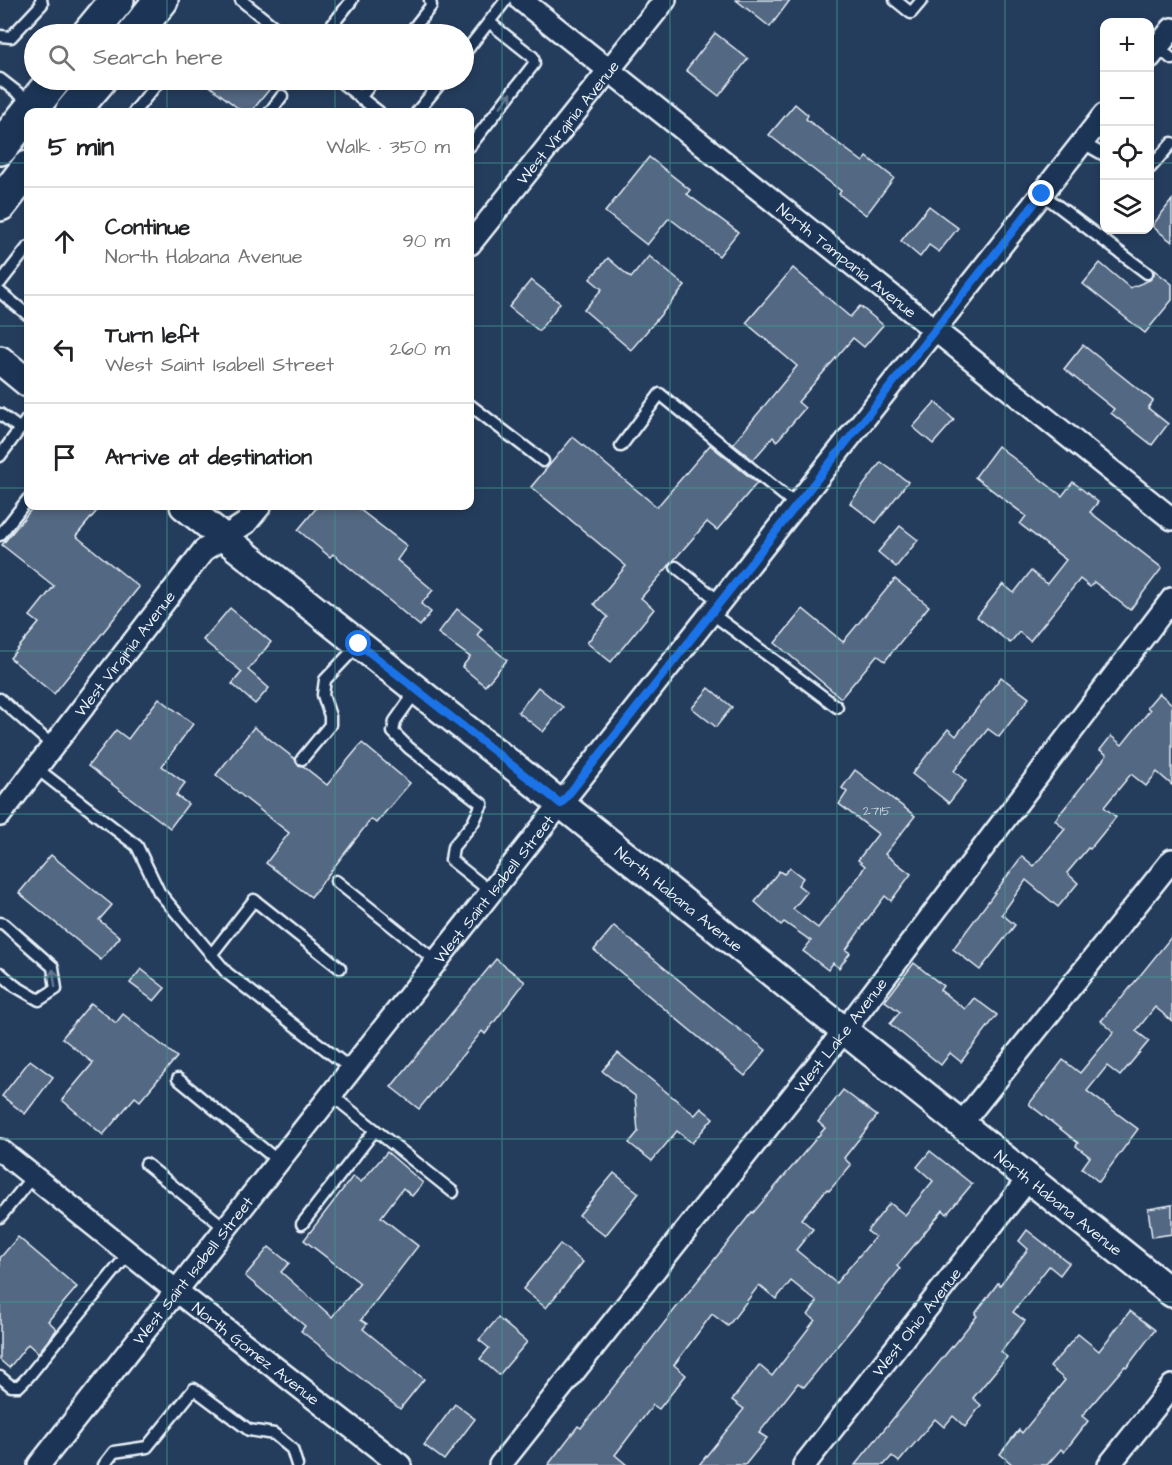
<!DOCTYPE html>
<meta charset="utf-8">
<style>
:root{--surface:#fff;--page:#f2f2f2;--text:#202124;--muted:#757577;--line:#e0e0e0}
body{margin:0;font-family:"Architects Daughter",sans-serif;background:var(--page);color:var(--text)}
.controls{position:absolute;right:18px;top:18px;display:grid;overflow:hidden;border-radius:12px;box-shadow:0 3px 9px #0003}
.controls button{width:54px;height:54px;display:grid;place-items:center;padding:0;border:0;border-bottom:2px solid var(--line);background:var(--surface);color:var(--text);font:30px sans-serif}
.stop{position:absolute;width:18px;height:18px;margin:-14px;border:4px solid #1a73e8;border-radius:50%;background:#fff}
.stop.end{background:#1a73e8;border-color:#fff;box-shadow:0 2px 6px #0008}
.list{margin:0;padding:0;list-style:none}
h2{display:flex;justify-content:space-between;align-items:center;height:78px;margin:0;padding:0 24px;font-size:26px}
h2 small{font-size:20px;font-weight:400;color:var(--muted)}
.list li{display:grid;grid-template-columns:39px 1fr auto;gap:18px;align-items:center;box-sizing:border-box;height:108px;padding:0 24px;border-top:2px solid var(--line)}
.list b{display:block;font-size:22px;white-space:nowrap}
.list p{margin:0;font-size:20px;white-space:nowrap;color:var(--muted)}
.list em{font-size:20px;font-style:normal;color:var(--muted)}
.icon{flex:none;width:33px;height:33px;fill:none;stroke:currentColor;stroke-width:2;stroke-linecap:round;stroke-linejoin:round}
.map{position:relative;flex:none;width:1172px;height:1465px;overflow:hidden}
.search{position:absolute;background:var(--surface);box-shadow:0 3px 9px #0003;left:24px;top:24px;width:450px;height:66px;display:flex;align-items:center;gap:15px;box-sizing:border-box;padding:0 21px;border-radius:33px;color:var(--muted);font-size:22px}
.panel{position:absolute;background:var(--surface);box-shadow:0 3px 9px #0003;left:24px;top:108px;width:450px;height:402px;border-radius:12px}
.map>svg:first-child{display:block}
.building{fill:#536782;stroke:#e8f1f8;stroke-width:1.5}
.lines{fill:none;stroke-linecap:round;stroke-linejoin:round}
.service-casing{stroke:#e8f1f8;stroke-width:15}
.minor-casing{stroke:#e8f1f8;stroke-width:26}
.tertiary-casing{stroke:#e8f1f8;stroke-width:32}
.primary-casing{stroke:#e8f1f8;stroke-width:38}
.service{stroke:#1d3557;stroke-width:10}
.minor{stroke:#1d3557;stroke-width:21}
.tertiary{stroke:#1d3557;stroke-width:27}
.primary{stroke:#1d3557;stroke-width:33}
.oneway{stroke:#64778f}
.route{stroke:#1a73e8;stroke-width:8}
.grid{fill:none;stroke:#459590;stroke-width:1.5;stroke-opacity:0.55}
.labels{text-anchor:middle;stroke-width:6;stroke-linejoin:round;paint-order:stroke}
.number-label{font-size:14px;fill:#c3ceda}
.street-label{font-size:16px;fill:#e8f1f8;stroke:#1d3557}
</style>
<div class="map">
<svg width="1172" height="1465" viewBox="0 0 1172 1465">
<rect width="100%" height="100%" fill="#253d5d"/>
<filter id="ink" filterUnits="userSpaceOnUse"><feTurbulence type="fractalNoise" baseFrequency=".0167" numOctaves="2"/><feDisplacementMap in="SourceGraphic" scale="12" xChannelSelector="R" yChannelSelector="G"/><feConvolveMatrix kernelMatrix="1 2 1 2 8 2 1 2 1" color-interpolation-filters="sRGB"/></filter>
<g filter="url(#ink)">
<g class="building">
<polygon points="736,0 790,0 770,27"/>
<polygon points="715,33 748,59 719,96 686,70"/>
<polygon points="202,80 277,80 251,112 243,112"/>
<polygon points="795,104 808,115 806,119 863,162 867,157 894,178 866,215 839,194 841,191 769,135"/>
<polygon points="649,157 690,190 687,194 738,232 719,256 669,218 647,245 605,212"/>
<polygon points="1172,200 1172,242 1152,226"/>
<polygon points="929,206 958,228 939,252 929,245 920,257 901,241"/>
<polygon points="649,256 685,286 631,350 584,310 602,289 590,279 608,258 631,278"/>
<polygon points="1100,263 1130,288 1150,280 1154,274 1154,270 1172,284 1172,300 1145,333 1083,284"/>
<polygon points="793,268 850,317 860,306 883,325 864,347 853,338 798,402 805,408 777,441 773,437 753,460 733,444 797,366 746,323"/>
<polygon points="531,280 560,303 539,331 509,307"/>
<polygon points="1083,345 1153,401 1148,408 1168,424 1152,445 1111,413 1114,409 1064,369"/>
<polygon points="935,402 954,420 933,444 913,427"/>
<polygon points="573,437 657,507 710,445 757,483 717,530 707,522 641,598 654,609 611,662 587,643 608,617 594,604 626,566 531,487"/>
<polygon points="998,446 1062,496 1073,482 1098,502 1090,512 1162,568 1130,610 1094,582 1090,587 1080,579 1030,641 1019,632 1010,643 977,617 1003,584 1014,593 1031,571 1047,584 1066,560 1020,524 1026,516 975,477"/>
<polygon points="881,462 908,482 876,523 850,503"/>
<polygon points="34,506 101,506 76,536 139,587 54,694 10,658 39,623 30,616 54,586 2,545"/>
<polygon points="318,506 355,506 407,546 397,560 433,590 421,604 431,612 420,626 333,554 330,557 298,530"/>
<polygon points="900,526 918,540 896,567 878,552"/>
<polygon points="895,579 929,606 885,661 877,655 841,698 775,643 803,609 843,642"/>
<polygon points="230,608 271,642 248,670 269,688 255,704 232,684 242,672 203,640"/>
<polygon points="457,609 482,629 477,635 507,660 485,686 462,667 470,657 438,633"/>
<polygon points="1001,677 1029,698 999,737 988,729 954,771 966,781 949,803 912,774 948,729 956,736"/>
<polygon points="538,687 563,707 543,732 518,712"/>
<polygon points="709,688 732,707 716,727 692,708"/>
<polygon points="1159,693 1172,704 1172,785 1157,772 1146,786 1131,774 1104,807 1116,817 1090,849 1088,848 1067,873 1078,883 1058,907 1026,880 1002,914 1015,925 980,970 953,949 1022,856 1034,866 1065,829 1055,820 1107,755 1100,750 1111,736 1122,745 1150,710 1147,707"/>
<polygon points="159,698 193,724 162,766 185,783 176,795 188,804 170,828 88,766 116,730 128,739"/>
<polygon points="254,727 295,759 298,765 303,766 327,785 362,743 410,783 376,823 371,819 311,897 266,863 289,833 216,775"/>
<polygon points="855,770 915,816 885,854 911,874 891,901 885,896 867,920 846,950 850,953 839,968 833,963 828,970 803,951 811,941 784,922 781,925 755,902 779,871 784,874 790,868 803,878 798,885 807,892 793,909 818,928 859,876 865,866 858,860 878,834 839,804 847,792 842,788"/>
<polygon points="51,855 112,905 99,920 120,937 101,960 19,893"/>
<polygon points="614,926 722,1016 766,1050 745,1076 594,950"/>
<polygon points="1172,936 1172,1021 1155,1007 1136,1031 1149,1041 1120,1076 1107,1066 1087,1091 1138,1129 1099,1182 1082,1168 1090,1157 1076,1146 1078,1143 1029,1104 1063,1060 1080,1073 1114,1032 1101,1021 1120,998 1121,999"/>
<polygon points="496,959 525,982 485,1034 482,1031 419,1109 391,1087"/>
<polygon points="914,963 943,986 940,990 965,1009 974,998 997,1015 961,1062 950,1053 941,1065 890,1024 900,1012 885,1001"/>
<polygon points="141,969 165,988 154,1001 130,983"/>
<polygon points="91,1003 116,1023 123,1014 177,1057 140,1101 135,1097 103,1135 62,1100 93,1063 62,1038"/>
<polygon points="618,1053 695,1115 701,1108 713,1118 692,1143 677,1131 652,1161 629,1143 638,1132 635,1096 602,1071"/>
<polygon points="30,1060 53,1077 25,1114 2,1096"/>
<polygon points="843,1090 877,1116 844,1158 851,1165 829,1191 827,1189 801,1219 813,1229 796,1250 836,1283 875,1237 867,1231 890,1203 905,1215 933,1181 917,1167 930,1151 972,1184 947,1214 943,1210 897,1266 900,1269 804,1387 798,1383 759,1433 767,1438 745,1465 699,1465 744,1409 732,1400 759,1365 772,1376 815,1320 808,1315 817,1302 791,1281 776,1299 759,1285 728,1326 712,1314 674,1365 686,1375 659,1409 653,1405 615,1455 627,1465 548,1465 578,1426 581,1428 752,1212 753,1213 825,1128 818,1122"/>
<polygon points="387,1152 423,1183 412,1196 403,1188 381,1217 418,1246 361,1320 367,1324 363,1329 424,1379 400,1409 301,1331 305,1326 245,1276 269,1247 289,1263 281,1272 332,1317 360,1283 304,1240 353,1176 361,1182"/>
<polygon points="614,1173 639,1193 605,1236 579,1215"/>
<polygon points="1172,1205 1172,1234 1152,1237 1148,1209"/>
<polygon points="1027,1230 1069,1263 1060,1275 1049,1266 1013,1312 1025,1321 1001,1352 1007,1357 973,1398 981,1405 965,1427 953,1416 944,1427 935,1419 899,1462 892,1456 884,1465 855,1465 977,1316 975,1314 998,1283 1000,1285 1028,1249 1019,1241"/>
<polygon points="18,1237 77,1287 48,1321 57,1329 38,1353 28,1344 9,1368 0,1360 0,1258"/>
<polygon points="560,1244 583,1262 546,1308 523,1289"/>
<polygon points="1130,1311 1155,1330 1127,1367 1125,1366 1082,1416 1088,1421 1064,1452 1061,1449 1047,1465 1013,1465 1000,1454 1019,1430 1022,1433 1065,1380 1050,1367 1078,1334 1099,1351"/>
<polygon points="498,1318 527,1342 499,1375 480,1359 489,1348 479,1340"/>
<polygon points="455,1404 475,1419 444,1460 424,1445"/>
</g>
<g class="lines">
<defs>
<g id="service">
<polyline points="241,0 283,34"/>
<polyline points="895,0 911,13 922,0"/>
<polyline points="325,34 352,0"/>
<polyline points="409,34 431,6 430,0"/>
<polyline points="0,36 11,37 42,4 41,0"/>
<polyline points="1157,47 1172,59"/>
<polyline points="464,54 506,0"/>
<polyline points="0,79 31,103"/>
<polyline points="338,80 379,112"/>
<polyline points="360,98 374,80"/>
<polyline points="134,112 160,80"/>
<polyline points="270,112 282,96"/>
<polyline points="417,112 443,80"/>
<polyline points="1083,143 1104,155"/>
<polyline points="470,146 534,64 533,57 489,22"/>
<polyline points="1150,168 1172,143"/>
<polyline points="1042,194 1147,273"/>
<polyline points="0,283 28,247"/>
<polyline points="0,292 28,315"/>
<polyline points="470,405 543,461"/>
<polyline points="0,414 20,429"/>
<polyline points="621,446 660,394 796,505"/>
<polyline points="0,456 28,418"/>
<polyline points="0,535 28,499"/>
<polyline points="676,567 720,602"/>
<polyline points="711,613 837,707"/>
<polyline points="417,690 395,721 393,732 409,748 482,804 473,823 453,847 451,860 491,892"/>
<polyline points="0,699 53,746"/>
<polyline points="302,759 330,725 330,716 323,695 325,680 359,644"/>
<polyline points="36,768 137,846 159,892 227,973 351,1069"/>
<polyline points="336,881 436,961"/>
<polyline points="0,923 4,924 53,967 56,989 39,1000 15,986 0,973"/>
<polyline points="211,955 254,900 340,968"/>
<polyline points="178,1079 278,1161"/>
<polyline points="330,1094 453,1192"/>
<polyline points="146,1164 225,1228"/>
<polyline points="0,1217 33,1176"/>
<polyline points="302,1224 375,1130"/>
<polyline points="0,1377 11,1386 19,1386 28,1377 129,1253"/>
<polyline points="104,1465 114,1452 147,1447 194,1389 249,1430 274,1434 292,1449 297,1465"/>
</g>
<g id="minor">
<path id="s1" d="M521,0L1172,519"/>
<polyline points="1150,57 1172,29"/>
<path id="s2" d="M470,244L665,0"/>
<path id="s3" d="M0,815L204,550L246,523L260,506"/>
<polyline points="961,1124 1172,860"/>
<path id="s4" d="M0,1150L175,1290L400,1465"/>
<path id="s5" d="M39,1465L1104,115"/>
<path id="s6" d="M500,1465L844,1031L1172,599"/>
<path id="s7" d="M804,1465L1029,1178"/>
<polyline points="1109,1465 1172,1386"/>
</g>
<g id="tertiary">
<polyline points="0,360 28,383"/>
<path id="s8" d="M184,506L561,804L1172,1293"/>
</g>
<g id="primary">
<polyline points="89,34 117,0"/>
<polyline points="134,34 161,0"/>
<polyline points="72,112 99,80"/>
<polyline points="0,148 54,80"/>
<polyline points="0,204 28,168"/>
</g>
</defs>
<use href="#service" class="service-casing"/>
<use href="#minor" class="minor-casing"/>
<use href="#tertiary" class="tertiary-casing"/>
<use href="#primary" class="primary-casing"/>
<use href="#service" class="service"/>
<use href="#minor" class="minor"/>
<use href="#tertiary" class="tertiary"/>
<use href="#primary" class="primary"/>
</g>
<defs><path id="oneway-shaft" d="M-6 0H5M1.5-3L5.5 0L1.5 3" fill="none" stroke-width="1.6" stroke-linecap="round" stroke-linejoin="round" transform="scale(1.5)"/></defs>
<g class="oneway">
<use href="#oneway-shaft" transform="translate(506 100) rotate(-52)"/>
<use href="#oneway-shaft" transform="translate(54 978) rotate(-98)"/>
</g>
</g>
<g class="lines" filter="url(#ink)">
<polyline class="route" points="359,644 561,804 1042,194"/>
</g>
<path class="grid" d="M167,0V34M335,0V34M502,0V1465M670,0V1465M837,0V1465M1005,0V1465M167,80V112M335,80V112M0,163H28M470,163H1104M1150,163H1172M0,326H28M470,326H1172M0,488H28M470,488H1172M167,506V1465M335,506V1465M0,651H1172M0,814H1172M0,977H1172M0,1139H1172M0,1302H1172"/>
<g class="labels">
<g class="number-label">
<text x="877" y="815">2715</text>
</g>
<g class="street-label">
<text dy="6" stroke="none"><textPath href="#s2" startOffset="156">West Virginia Avenue</textPath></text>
<text dy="6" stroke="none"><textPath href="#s1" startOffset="417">North Tampania Avenue</textPath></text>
<text dy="6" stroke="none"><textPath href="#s3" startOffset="204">West Virginia Avenue</textPath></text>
<text dy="6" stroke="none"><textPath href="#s5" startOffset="734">West Saint Isabell Street</textPath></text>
<text dy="6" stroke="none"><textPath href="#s8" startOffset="632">North Habana Avenue</textPath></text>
<text dy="6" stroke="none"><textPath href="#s6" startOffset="548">West Lake Avenue</textPath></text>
<text dy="6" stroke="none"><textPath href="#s8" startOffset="1118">North Habana Avenue</textPath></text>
<text dy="6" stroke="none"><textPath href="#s5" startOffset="248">West Saint Isabell Street</textPath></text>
<text dy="6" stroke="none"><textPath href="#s7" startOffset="182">West Ohio Avenue</textPath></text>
<text dy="6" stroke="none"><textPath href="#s4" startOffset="327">North Gomez Avenue</textPath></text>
</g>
</g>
</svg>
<div class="controls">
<button>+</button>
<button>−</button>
<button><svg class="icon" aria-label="locate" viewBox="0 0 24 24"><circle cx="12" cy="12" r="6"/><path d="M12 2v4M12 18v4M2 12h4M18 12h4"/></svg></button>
<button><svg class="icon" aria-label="layers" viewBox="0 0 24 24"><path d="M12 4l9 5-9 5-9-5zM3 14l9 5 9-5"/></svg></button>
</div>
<div class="stop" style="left:359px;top:644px"></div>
<div class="stop end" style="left:1042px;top:194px"></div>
<div class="search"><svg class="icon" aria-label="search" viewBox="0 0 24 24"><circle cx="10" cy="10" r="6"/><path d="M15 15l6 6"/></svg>Search here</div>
<section class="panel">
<h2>5 min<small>Walk · 350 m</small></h2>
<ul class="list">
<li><svg class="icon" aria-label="ahead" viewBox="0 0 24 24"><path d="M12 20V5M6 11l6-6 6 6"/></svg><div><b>Continue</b><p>North Habana Avenue</p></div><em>90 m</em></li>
<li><svg class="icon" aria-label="left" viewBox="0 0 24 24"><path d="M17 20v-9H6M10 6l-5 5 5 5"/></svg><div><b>Turn left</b><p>West Saint Isabell Street</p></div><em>260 m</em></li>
<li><svg class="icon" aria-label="arrive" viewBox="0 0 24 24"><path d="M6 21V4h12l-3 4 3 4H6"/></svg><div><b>Arrive at destination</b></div></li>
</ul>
</section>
</div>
